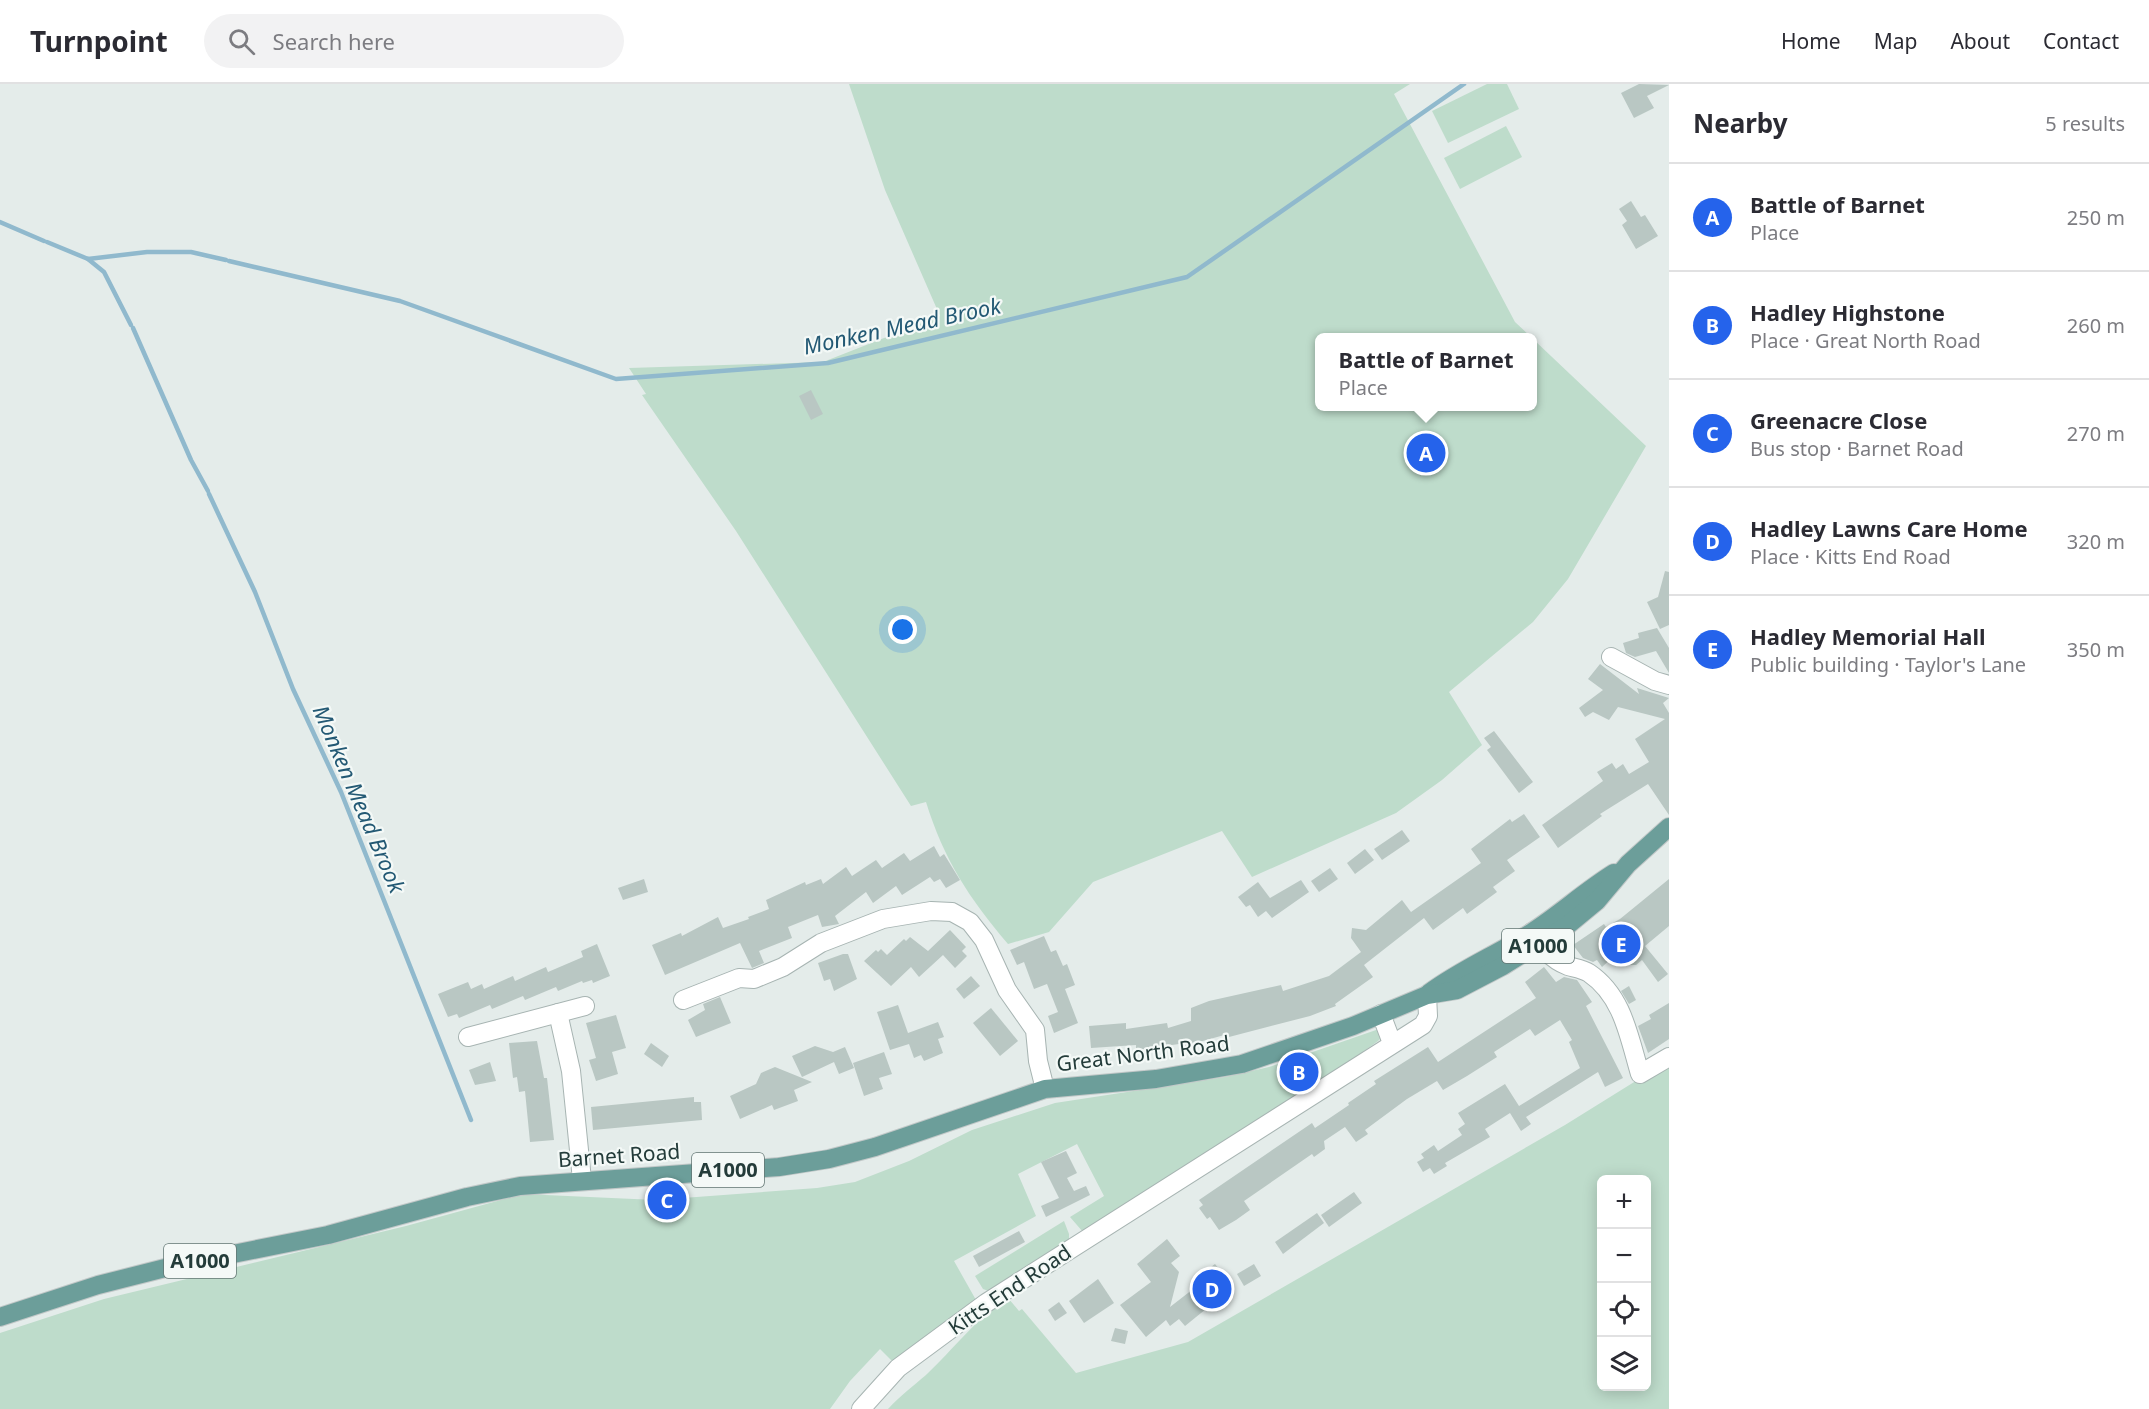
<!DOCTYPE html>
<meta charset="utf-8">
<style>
:root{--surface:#fff;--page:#f2f2f3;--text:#2b2b33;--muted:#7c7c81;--line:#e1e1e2;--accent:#2563eb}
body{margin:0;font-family:"Noto Sans",sans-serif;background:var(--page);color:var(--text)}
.controls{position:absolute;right:18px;bottom:18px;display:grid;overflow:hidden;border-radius:9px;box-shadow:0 3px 15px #0003}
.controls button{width:54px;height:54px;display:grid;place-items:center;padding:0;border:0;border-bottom:2px solid var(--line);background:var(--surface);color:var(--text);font:30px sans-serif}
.you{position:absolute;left:903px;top:546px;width:21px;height:21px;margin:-15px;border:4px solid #fff;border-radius:50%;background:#1a73e8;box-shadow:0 0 0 9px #1a73e833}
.badge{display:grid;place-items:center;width:39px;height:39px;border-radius:50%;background:var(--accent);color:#fff;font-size:20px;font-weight:700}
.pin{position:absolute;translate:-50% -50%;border:3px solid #fff;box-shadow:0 2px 6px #0006}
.popup{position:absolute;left:1315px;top:249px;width:222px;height:78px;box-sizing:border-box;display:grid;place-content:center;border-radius:9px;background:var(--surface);filter:drop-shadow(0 2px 4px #0005);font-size:20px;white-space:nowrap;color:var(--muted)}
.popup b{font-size:22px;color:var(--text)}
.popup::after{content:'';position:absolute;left:50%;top:100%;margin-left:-12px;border:12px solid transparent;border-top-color:var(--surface)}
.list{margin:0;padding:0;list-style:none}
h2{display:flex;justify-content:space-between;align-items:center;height:78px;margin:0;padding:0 24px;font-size:26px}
h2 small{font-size:20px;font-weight:400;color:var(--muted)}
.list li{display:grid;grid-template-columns:39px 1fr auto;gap:18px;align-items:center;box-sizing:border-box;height:108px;padding:0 24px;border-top:2px solid var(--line)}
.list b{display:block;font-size:22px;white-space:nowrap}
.list p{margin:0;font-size:20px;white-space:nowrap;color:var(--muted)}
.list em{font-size:20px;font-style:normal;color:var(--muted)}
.icon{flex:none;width:33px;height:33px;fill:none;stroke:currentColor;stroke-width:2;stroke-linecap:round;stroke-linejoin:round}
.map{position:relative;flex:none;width:1669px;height:1325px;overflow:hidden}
header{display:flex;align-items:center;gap:36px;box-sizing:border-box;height:84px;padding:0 30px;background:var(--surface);border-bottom:2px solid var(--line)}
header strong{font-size:28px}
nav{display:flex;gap:33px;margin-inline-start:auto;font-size:21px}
.search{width:420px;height:54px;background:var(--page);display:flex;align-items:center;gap:15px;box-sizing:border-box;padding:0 21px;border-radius:33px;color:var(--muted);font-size:22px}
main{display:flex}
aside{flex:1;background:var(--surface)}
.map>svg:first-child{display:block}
.green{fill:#bedccb;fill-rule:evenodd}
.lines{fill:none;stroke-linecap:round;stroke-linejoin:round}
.stream{stroke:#90b9cd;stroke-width:4.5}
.building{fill:#b9c7c3}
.minor-casing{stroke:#a7b4b2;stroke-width:20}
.major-casing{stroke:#c2c8c8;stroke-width:20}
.minor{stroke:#fff;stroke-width:18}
.major{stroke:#6c9e9a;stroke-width:18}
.labels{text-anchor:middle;stroke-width:4.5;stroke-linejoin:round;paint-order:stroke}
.shield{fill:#f4f9f7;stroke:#627573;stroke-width:1.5}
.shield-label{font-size:20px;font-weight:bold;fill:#243c3a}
.street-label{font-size:21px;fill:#243c3a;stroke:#f4f9f7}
.water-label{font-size:22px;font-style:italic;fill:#235974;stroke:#f4f9f7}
</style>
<header>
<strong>Turnpoint</strong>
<div class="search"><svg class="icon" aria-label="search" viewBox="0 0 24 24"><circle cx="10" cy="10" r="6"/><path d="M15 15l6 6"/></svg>Search here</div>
<nav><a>Home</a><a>Map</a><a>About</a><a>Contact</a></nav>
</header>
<main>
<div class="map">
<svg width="1669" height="1325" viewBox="0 0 1669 1325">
<rect width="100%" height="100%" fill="#e4ecea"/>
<g class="green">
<path d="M849,0H1410L1394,10L1515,238L1531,253L1320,254V322H1532L1533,255L1646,362L1568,495L1533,538L1449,608L1482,661L1442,696L1396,729L1252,793L1222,747L1093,798L1049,848L1008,860C969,814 944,776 926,718L911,722L736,447L642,311L646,310L629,284L823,278L940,232L885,106Z"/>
<polygon points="1487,0 1507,0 1519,25 1448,59 1432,27"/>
<polygon points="1506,42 1522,73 1460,105 1444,74"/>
<polygon points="1379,945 1382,953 1378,957 1317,1001 1083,1148 1070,1133 1104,1112 1077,1060 1018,1090 1036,1132 954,1177 976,1216 896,1281 880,1265 850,1297 830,1325 0,1325 0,1249 104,1215 406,1142 523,1110 656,1116 817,1104 855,1098 909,1077 972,1046 1055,1019 1225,993 1269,983"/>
<path d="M1669,981V1325H888C900,1312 913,1302 926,1291C954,1265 975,1235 1008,1214L1019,1227L1022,1225L1076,1289L1188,1258L1565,1041L1639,995ZM1602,1096H1646V1302H1602Z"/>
<polygon points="1064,1137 1069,1150 1069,1156 991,1208 983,1205 975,1192"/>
</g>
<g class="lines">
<g class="stream">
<polyline points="0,138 44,157"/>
<polyline points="47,158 88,175 147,168 191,168 226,176"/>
<polyline points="88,175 104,188 131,241"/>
<polyline points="229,177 400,217 616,295 828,279 1187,193 1464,0"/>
<polyline points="133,244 191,376 208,407"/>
<polyline points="209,410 255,508 293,605 341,708 471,1036"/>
</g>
</g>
<g class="building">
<polygon points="1639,0 1669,1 1647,12 1654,24 1634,34 1621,9"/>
<polygon points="1631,117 1641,133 1645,131 1658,152 1636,165 1622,141 1627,137 1619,125"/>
<polygon points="811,306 823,330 811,336 799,312"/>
<polygon points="1665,487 1669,488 1669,541 1660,545 1647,518 1658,513"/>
<polygon points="1657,544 1669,564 1669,589 1656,567 1635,573 1626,569 1623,559 1639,554 1638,549"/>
<polygon points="1600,580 1639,610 1637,604 1669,614 1663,619 1669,629 1669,731 1648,700 1600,730 1602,732 1558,764 1542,741 1603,697 1597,688 1612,679 1616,685 1623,680 1629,690 1649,678 1635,655 1665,635 1618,623 1609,636 1593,628 1585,633 1579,624 1603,606 1588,595"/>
<polygon points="1494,647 1533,698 1519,709 1487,666 1491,663 1484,654"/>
<polygon points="1524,730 1540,753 1507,776 1515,787 1493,803 1497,808 1467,830 1463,824 1433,846 1424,834 1364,881 1373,893 1335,920 1336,922 1310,932 1229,953 1228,950 1181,963 1179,960 1136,966 1136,961 1091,964 1089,942 1126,939 1126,945 1167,939 1168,944 1191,937 1191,924 1209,917 1281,901 1283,907 1329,892 1361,868 1351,854 1352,844 1366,846 1402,816 1411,828 1481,779 1471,765 1510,735 1512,738"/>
<polygon points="1402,746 1410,757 1382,776 1374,765"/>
<polygon points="934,762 940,773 944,770 960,796 946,804 940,795 934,798 930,793 902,811 896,802 873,819 866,808 835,832 839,840 822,843 818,831 788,843 792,854 759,867 764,879 752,884 740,859 665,891 652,861 681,849 682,852 718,833 723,844 749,835 748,833 769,825 766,816 805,798 806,801 821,795 823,800 846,783 852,792 876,776 882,784 904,769 910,777"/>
<polygon points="1365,765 1374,776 1355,790 1347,779"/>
<polygon points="1330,784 1338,795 1319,808 1311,797"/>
<polygon points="644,795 648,808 623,816 618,804"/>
<polygon points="1669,795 1669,842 1645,862 1668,890 1658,898 1642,876 1636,881 1619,881 1613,873 1602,883 1597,876 1593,878 1583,874 1573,861 1604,840 1606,843 1620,835"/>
<polygon points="1301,796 1309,808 1272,834 1266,827 1258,833 1250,821 1246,823 1238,813 1258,798 1270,814"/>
<polygon points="950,846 966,863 962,867 967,872 955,884 943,871 919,893 911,883 891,902 864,877 876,866 878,868 881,865 887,871 904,855 906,857 910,853 928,867"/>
<polygon points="1044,852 1051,868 1056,866 1063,882 1067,880 1075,901 1065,905 1078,939 1054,949 1048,932 1058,928 1047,900 1034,905 1024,878 1017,881 1010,866"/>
<polygon points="597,860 610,892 593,899 592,896 583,899 582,897 558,907 556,903 525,916 523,912 492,925 490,921 459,934 457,930 448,933 438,910 468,898 471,905 482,900 484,905 513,892 515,897 546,883 548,888 583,873 581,867"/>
<polygon points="843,870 848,870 857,895 834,907 830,895 824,897 818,879"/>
<polygon points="1544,883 1556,898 1564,893 1577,896 1592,918 1586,922 1623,994 1605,1003 1598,988 1526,1033 1531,1040 1521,1047 1510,1029 1485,1045 1490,1053 1445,1079 1447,1082 1434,1090 1430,1084 1423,1088 1417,1078 1424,1074 1421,1070 1434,1061 1438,1067 1462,1051 1458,1045 1465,1040 1458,1029 1505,1000 1519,1022 1580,984 1569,958 1572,956 1560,936 1535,952 1530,945 1494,968 1497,973 1467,992 1443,1006 1437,997 1407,1015 1365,1046 1368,1050 1356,1058 1345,1043 1324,1057 1325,1065 1314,1073 1312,1070 1244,1117 1250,1126 1236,1136 1219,1146 1210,1133 1207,1135 1199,1124 1203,1121 1199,1116 1312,1039 1315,1044 1349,1021 1348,1019 1376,1000 1374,997 1428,963 1438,978 1536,914 1525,898"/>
<polygon points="971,892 980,902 964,915 956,905"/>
<polygon points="1629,902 1636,916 1629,920 1621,907"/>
<polygon points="720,913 731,939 696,953 688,936 705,926 703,920"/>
<polygon points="1669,919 1669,955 1648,969 1638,942 1651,935 1649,931"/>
<polygon points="898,921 908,949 938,938 944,953 938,955 943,969 924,977 921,971 914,974 909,960 890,966 877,928"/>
<polygon points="991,924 1018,957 1000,972 973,939"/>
<polygon points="616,931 626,964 612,968 618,990 596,997 589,976 596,974 586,939"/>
<polygon points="537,957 544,994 547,994 554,1056 530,1058 525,1007 519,1008 517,993 513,994 509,959"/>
<polygon points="651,959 669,972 662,983 644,970"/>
<polygon points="815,962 833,968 845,963 854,984 839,990 834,978 802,993 792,972"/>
<polygon points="884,968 892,990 879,994 883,1005 864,1012 853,979"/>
<polygon points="490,978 496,997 475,1001 469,986"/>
<polygon points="775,983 812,998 794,1006 798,1017 774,1026 772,1021 740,1035 730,1012 756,1000 761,989"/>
<polygon points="694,1013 694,1018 701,1018 702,1036 593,1046 591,1023"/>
<polygon points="1066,1067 1077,1089 1067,1094 1074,1107 1086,1102 1090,1111 1046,1133 1041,1122 1059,1114 1041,1078"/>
<polygon points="1354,1108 1362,1119 1329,1143 1321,1131"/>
<polygon points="1317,1129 1324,1139 1283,1170 1275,1158"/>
<polygon points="1019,1147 1025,1158 979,1183 973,1172"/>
<polygon points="1167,1155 1180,1172 1171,1179 1179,1188 1170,1223 1206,1195 1202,1190 1215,1180 1233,1203 1185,1242 1179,1235 1170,1242 1166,1236 1146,1253 1120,1221 1151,1198 1137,1180"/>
<polygon points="1254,1180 1261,1192 1244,1202 1237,1190"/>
<polygon points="1098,1195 1114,1219 1084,1239 1069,1217"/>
<polygon points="1059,1218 1067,1229 1055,1237 1048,1226"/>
<polygon points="1115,1244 1128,1247 1125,1260 1111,1257"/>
</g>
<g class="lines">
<defs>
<g id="minor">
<polyline points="1611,573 1655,597 1669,601"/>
<path d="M1532,848C1542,863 1550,875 1568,882C1575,884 1583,885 1589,889C1623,912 1629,953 1640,990L1669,973"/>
<polyline points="683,916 739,894 754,895 783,883 821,859 883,835 931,827 952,828 970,838 984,856 1007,906 1035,946 1038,977 1045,1005"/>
<polyline points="558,929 571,987 582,1096"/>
<polyline points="1381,930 1392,959"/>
<polyline points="468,953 585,922"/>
<polyline points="861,1325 898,1284 986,1219 1423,941 1428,932 1427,911"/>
</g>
<g id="major">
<path d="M1429,909C1461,885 1498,870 1532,848C1560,830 1585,807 1614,789"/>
<polyline points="0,1233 98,1201 173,1182 328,1151 467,1113 520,1102 779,1083 829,1075 875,1063 1045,1005 1156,995 1242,980 1353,942 1427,911 1457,906 1503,882 1568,841 1597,817 1628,780 1669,743"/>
</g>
</defs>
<use href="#minor" class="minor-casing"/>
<use href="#major" class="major-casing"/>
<use href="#minor" class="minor"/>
<use href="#major" class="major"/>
</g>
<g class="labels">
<g class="shield">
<rect x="1502" y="845" width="72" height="34" rx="4.5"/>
<rect x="692" y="1069" width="72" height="34" rx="4.5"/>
<rect x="164" y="1160" width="72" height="34" rx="4.5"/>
</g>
<g class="shield-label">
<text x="1538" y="869">A1000</text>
<text x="728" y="1093">A1000</text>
<text x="200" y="1184">A1000</text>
</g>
<g class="street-label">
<text transform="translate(1143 970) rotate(-7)" y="7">Great North Road</text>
<text transform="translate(619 1072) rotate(-4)" y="7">Barnet Road</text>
<text transform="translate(1010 1206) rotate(-34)" y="7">Kitts End Road</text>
</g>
<g class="water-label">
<text transform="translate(902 242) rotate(-12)" y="8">Monken Mead Brook</text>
<text transform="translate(359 715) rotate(67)" y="8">Monken Mead Brook</text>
</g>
</g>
</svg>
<div class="controls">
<button>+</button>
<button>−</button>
<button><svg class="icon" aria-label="locate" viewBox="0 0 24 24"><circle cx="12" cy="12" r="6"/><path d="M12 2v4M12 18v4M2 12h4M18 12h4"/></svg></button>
<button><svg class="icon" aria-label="layers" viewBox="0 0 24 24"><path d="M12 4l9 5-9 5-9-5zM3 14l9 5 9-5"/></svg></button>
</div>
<div class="you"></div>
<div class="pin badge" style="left:1426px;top:369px">A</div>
<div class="popup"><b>Battle of Barnet</b>Place</div>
<div class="pin badge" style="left:1299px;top:988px">B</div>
<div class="pin badge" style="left:667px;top:1116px">C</div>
<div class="pin badge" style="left:1212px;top:1205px">D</div>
<div class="pin badge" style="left:1621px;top:860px">E</div>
</div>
<aside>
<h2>Nearby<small>5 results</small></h2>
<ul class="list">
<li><span class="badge">A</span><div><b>Battle of Barnet</b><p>Place</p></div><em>250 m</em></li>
<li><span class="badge">B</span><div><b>Hadley Highstone</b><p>Place · Great North Road</p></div><em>260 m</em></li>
<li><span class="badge">C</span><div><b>Greenacre Close</b><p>Bus stop · Barnet Road</p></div><em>270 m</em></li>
<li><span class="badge">D</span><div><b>Hadley Lawns Care Home</b><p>Place · Kitts End Road</p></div><em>320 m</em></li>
<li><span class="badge">E</span><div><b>Hadley Memorial Hall</b><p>Public building · Taylor's Lane</p></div><em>350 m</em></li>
</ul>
</aside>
</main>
